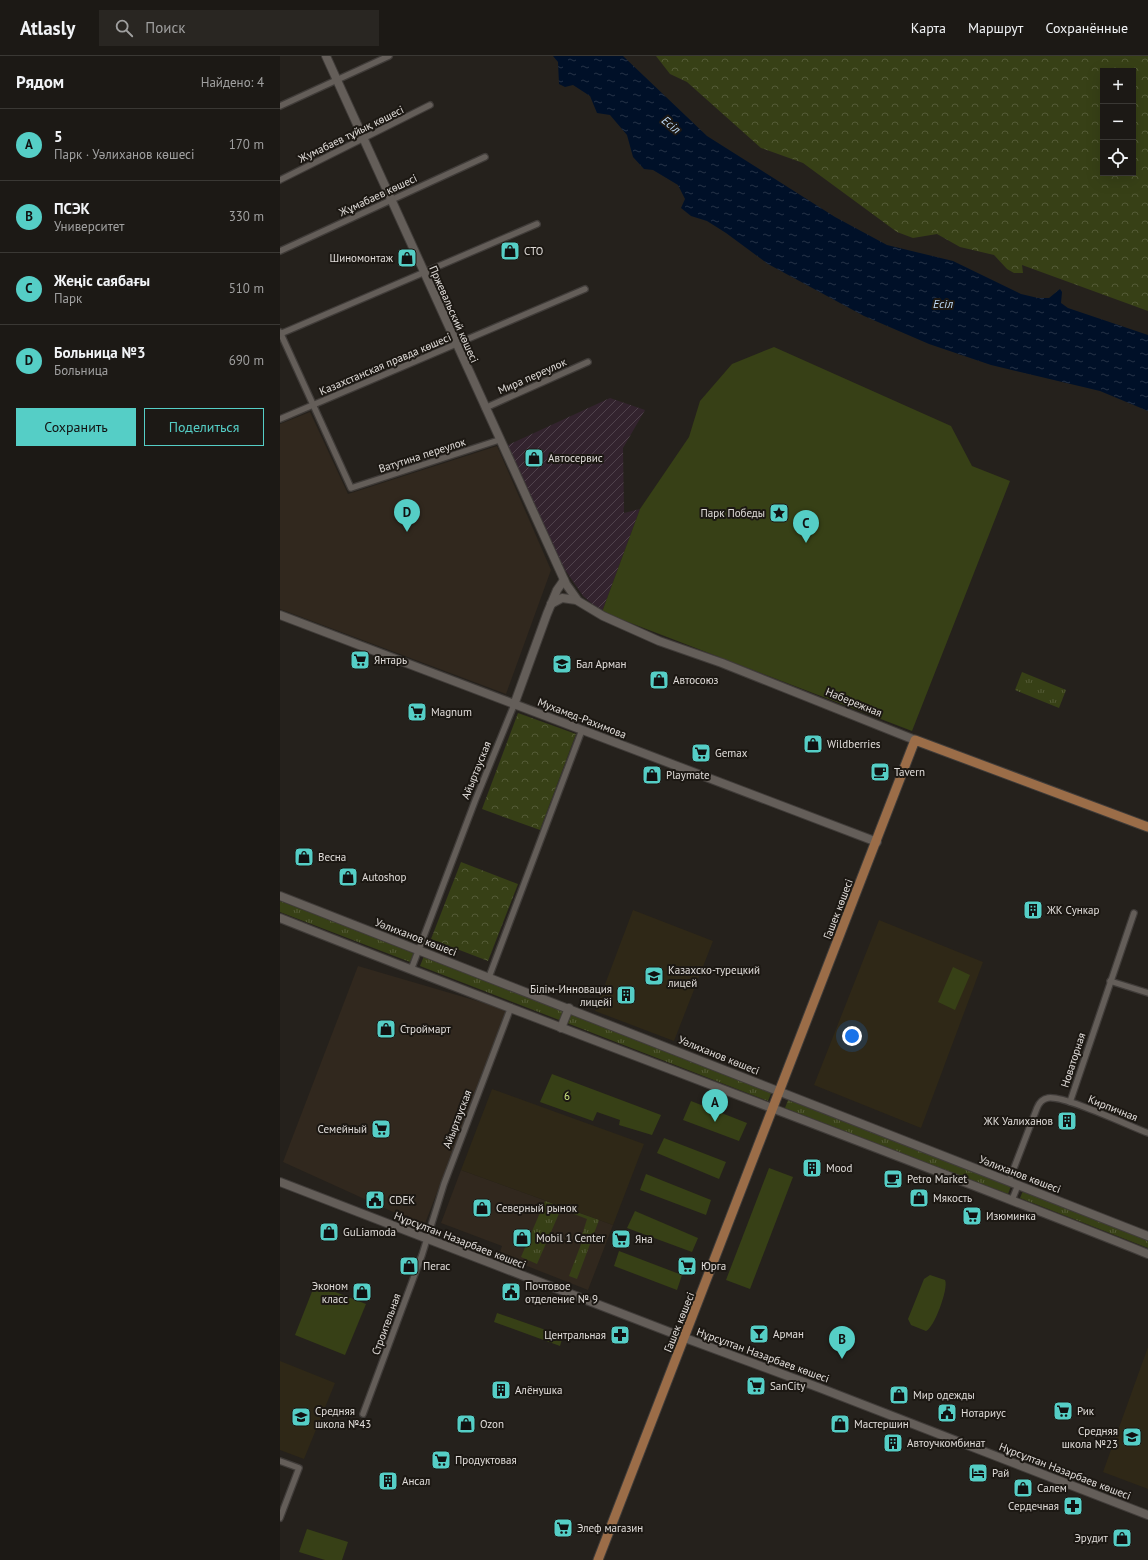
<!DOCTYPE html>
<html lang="ru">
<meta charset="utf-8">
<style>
:root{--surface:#1c1915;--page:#292622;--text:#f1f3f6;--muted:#a0a0a0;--line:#3a3834;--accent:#55cec6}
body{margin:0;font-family:"PT Sans",sans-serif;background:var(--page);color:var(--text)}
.controls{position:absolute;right:12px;top:12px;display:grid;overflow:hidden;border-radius:0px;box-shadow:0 4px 16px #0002}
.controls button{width:36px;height:36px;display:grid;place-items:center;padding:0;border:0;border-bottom:1px solid var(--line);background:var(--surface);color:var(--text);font:20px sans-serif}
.you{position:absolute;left:572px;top:980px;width:14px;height:14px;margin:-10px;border:3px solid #fff;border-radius:50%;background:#1a73e8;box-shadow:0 0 0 6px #1a73e833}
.badge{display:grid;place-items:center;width:26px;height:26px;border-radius:50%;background:var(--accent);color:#111;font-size:13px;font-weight:700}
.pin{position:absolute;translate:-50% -33px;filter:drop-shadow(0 1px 2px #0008)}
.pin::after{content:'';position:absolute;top:21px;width:14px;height:12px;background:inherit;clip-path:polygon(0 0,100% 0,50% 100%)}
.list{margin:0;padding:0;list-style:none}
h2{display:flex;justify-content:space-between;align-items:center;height:52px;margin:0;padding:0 16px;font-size:17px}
h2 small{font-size:13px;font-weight:400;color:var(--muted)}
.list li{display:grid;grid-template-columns:26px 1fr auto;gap:12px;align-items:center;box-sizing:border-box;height:72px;padding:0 16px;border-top:1px solid var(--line)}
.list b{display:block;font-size:15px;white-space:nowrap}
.list p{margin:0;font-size:13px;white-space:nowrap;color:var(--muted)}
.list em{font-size:13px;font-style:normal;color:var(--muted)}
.actions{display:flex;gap:8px;padding:12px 16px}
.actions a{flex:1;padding:9px 0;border:1px solid var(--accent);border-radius:0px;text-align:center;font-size:14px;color:var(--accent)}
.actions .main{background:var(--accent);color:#111}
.icon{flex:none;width:22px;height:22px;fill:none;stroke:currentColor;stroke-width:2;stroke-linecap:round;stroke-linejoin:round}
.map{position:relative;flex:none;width:868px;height:1504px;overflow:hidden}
header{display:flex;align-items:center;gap:24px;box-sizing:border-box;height:56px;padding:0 20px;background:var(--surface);border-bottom:1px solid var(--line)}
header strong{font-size:19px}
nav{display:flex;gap:22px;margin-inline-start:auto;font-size:14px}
.search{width:280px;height:36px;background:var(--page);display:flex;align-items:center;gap:10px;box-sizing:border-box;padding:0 14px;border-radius:0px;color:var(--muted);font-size:15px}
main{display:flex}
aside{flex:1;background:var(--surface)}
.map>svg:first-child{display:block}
.built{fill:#31281e}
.industrial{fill:url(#industrial-furrows)}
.education{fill:#2f2817}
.grass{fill:url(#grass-tufts)}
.forest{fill:url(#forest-crowns);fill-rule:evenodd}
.park{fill:#374016}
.water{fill:url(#water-ripples)}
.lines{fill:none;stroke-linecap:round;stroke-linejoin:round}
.street-casing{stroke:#403c39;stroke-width:8}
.secondary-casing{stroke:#403c39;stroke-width:10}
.primary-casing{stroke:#403c39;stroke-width:11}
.street{stroke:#645e59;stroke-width:5.5}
.secondary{stroke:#645e59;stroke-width:8}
.primary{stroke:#9b6d48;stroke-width:9}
.labels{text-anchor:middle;stroke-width:4;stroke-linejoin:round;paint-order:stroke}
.street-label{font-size:11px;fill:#e0dcd9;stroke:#1c1813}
.poi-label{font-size:11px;fill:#e0dcd9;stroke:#1c1813;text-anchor:start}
.park-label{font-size:11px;fill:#cde580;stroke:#1c1813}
.water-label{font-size:12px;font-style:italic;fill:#bedbf9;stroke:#1c1813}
</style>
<header>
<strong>Atlasly</strong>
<div class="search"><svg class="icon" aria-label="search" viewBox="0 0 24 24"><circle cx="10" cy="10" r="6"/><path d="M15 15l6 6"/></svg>Поиск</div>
<nav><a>Карта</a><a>Маршрут</a><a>Сохранённые</a></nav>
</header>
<main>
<aside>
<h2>Рядом<small>Найдено: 4</small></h2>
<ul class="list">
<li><span class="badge">A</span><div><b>5</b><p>Парк · Уәлиханов көшесі</p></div><em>170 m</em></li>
<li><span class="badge">B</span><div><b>ПСЭК</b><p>Университет</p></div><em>330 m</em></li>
<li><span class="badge">C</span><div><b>Жеңіс саябағы</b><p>Парк</p></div><em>510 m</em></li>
<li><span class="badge">D</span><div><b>Больница №3</b><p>Больница</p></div><em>690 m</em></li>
</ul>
<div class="actions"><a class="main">Сохранить</a><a>Поделиться</a></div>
</aside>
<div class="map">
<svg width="868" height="1504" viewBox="0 0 868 1504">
<defs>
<pattern id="industrial-furrows" width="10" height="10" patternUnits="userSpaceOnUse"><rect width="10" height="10" fill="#33232e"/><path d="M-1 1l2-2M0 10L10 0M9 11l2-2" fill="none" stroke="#50424c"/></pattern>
<pattern id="grass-tufts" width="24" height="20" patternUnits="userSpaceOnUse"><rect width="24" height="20" fill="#374016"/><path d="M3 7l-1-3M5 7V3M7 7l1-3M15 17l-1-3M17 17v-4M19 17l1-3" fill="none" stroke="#545b37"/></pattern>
<pattern id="forest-crowns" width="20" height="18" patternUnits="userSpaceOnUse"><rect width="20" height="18" fill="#374016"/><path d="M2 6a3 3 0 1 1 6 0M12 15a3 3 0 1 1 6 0" fill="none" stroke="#545b37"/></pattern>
<pattern id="water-ripples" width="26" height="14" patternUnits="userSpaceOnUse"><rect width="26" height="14" fill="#001028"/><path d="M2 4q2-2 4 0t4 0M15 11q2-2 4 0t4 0" fill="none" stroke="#253247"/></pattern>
</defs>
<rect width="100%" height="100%" fill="#25211c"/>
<g class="built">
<polygon points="30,356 68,438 217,390 271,514 226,638 0,553 0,368"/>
<polygon points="78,910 228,954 144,1170 3,1106"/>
<polygon points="181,1114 333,1169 308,1234 219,1199 222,1190 161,1167"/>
</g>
<polygon class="industrial" points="330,342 365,354 343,392 344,457 360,453 322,556 303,540 281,508 226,390"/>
<g class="education">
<polygon points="353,854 433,885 394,985 315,955"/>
<polygon points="599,864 703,906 641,1072 534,1029"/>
<polygon points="212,1033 364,1088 333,1169 181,1114"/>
<polygon points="868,1291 868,1433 823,1416"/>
<polygon points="0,1305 55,1327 24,1403 0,1394"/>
</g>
<g class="grass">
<polygon points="742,616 786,634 779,652 735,634"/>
<polygon points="0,845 134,896 130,906 0,856"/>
<polygon points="144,900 492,1035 488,1045 140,910"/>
<polygon points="508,1044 731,1130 728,1138 505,1052"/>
<polygon points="743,1135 868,1184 868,1192 740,1142"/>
<polygon points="265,1145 319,1164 297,1223 289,1220 303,1183 302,1179 307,1163 281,1153 257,1208 241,1201"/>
</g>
<g class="forest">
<path d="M376,0H868V255L742,209L743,217H734L727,213L714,199L680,191L657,178L633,182L617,176L523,107L481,92L407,26L390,18ZM823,15H853V117H823Z"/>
<polygon points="238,657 296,678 260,774 202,753"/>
<polygon points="181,806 238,828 208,905 151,883"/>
</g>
<g class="park">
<polygon points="494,291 671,370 692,410 730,425 632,675 322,556 360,453 409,381 420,345 452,308"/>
<polygon points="673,911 690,919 675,954 658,946"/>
<polygon points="272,1018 381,1059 372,1079 339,1069 340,1064 317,1056 313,1065 260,1046"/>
<polygon points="411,1045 467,1067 459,1085 403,1064"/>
<polygon points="384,1082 446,1106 439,1123 377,1097"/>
<polygon points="489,1112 513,1121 470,1233 446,1224"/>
<polygon points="366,1118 431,1144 426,1159 360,1134"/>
<polygon points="355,1155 418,1182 412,1196 347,1172"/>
<polygon points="339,1195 402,1219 397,1234 334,1210"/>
<path d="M650,1219L665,1224C669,1232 654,1272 646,1275L631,1269L628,1263L644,1223Z"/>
<polygon points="35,1228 86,1248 65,1299 15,1279"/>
<polygon points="217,1257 283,1280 280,1290 214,1266"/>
<polygon points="27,1473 68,1486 62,1504 45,1504 19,1496"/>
</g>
<polygon class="water" points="273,0 343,0 427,80 555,161 607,189 673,205 741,238 758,242 769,242 780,233 782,236 781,247 788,252 868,279 868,355 820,335 711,309 649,288 584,260 488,208 446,177 427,165 411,160 401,152 405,143 398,129 373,114 364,113 353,101 347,79 330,59 317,57 310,40 293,29 285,31 279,28 278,6"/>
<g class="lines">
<defs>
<g id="street">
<polyline points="0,50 109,0"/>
<polyline points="0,124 150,49"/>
<polyline points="0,195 205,101"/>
<polyline points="0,276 71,432 219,384"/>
<polyline points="0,278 257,168"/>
<polyline points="205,352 308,306"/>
<polyline points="0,363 305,233"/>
<polyline points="131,914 195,745 234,649"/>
<polyline points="209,921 302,674"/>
<polyline points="830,925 868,937"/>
<polyline points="790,1046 854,857"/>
<path d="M729,1125L757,1052C759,1047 762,1043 768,1042C784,1039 849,1070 868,1077"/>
<polyline points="732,1144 738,1129"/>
<polyline points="83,1358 142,1199 164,1128 231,951"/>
<polyline points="0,1405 19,1412 0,1462"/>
</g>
<g id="secondary">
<polyline points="46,0 286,528 298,545 323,560 379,585 442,607 635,684"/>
<polyline points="271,548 282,542 296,544"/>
<polyline points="0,559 597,786"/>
<polyline points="234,649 267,558 277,534 284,524"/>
<path d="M0,840C290,952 579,1066 868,1180"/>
<path d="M0,862C288,977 580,1083 868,1198"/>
<polyline points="281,972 289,952"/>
<polyline points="0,1126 405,1282 540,1332 868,1459"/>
</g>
<polyline id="primary" points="318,1504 635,684 868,771"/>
</defs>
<use href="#street" class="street-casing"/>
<use href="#secondary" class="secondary-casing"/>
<use href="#primary" class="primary-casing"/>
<use href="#street" class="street"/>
<use href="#secondary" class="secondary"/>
<use href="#primary" class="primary"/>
</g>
<defs>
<symbol id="shop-square" viewBox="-11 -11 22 22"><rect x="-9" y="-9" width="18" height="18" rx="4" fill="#55cec6" stroke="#1c1813"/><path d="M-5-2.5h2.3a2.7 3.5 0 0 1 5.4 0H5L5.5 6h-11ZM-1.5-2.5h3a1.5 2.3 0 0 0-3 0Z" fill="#111"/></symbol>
<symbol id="sight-square" viewBox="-11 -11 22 22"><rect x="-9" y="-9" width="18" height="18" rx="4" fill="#55cec6" stroke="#1c1813"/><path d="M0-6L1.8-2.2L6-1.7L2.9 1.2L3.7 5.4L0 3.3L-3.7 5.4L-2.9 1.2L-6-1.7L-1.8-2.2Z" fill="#111"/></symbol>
<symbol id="supermarket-square" viewBox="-11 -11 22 22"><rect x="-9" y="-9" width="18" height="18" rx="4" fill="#55cec6" stroke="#1c1813"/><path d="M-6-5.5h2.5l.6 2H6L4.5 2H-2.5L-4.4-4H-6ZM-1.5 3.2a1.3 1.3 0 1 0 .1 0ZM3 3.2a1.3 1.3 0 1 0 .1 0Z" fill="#111"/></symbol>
<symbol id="school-square" viewBox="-11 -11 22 22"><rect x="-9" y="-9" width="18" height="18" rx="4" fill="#55cec6" stroke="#1c1813"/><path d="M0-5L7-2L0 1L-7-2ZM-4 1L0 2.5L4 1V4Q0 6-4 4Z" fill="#111"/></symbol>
<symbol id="cafe-square" viewBox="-11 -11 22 22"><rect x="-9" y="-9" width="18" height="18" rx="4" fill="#55cec6" stroke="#1c1813"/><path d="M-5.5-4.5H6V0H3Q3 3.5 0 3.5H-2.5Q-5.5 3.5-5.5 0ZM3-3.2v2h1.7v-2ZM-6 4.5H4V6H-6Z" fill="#111"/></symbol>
<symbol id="building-square" viewBox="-11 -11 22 22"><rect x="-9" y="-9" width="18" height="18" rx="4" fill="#55cec6" stroke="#1c1813"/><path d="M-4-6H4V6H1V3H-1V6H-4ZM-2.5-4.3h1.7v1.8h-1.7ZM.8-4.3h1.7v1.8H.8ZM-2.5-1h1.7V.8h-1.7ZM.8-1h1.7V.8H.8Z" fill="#111"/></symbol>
<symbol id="civic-square" viewBox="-11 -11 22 22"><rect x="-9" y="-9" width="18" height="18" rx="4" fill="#55cec6" stroke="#1c1813"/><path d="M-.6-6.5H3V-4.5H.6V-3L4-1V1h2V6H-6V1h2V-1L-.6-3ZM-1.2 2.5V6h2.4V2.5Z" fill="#111"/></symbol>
<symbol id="bar-square" viewBox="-11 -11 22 22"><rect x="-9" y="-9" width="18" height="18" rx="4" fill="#55cec6" stroke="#1c1813"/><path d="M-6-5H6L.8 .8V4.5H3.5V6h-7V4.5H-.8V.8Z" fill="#111"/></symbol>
<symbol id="pharmacy-square" viewBox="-11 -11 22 22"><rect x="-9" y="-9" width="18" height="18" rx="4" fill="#55cec6" stroke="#1c1813"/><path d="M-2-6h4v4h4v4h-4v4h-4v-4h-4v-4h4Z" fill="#111"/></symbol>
<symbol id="hotel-square" viewBox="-11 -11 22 22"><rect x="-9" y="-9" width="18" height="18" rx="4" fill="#55cec6" stroke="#1c1813"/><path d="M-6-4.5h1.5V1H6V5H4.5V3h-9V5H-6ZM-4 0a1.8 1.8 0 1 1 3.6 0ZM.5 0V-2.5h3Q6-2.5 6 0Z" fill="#111"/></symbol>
</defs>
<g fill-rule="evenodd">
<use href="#shop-square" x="219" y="184" width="22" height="22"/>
<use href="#shop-square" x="116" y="191" width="22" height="22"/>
<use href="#shop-square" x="243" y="391" width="22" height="22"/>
<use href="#sight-square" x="488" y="446" width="22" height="22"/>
<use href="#supermarket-square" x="69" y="593" width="22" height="22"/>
<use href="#school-square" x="271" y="597" width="22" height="22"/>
<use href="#shop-square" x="368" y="613" width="22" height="22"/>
<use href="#supermarket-square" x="126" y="645" width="22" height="22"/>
<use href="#shop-square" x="522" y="677" width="22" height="22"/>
<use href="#supermarket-square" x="410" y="686" width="22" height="22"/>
<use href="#cafe-square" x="589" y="705" width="22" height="22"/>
<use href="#shop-square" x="361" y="708" width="22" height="22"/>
<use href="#shop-square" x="13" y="790" width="22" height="22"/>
<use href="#shop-square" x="57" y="810" width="22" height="22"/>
<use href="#building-square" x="742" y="843" width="22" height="22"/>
<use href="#school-square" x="363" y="909" width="22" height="22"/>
<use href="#building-square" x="335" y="928" width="22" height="22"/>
<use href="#shop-square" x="95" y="962" width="22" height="22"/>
<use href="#building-square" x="776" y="1054" width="22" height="22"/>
<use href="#supermarket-square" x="90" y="1062" width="22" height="22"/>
<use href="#building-square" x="521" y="1101" width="22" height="22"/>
<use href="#cafe-square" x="602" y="1112" width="22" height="22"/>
<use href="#shop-square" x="628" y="1131" width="22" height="22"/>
<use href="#civic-square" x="84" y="1133" width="22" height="22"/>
<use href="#shop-square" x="191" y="1141" width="22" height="22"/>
<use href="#supermarket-square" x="681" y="1149" width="22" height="22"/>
<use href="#shop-square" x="38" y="1165" width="22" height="22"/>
<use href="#shop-square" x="231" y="1171" width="22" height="22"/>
<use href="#supermarket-square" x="330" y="1172" width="22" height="22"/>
<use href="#shop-square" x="118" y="1199" width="22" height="22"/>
<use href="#supermarket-square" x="396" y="1199" width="22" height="22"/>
<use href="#shop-square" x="71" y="1225" width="22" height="22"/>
<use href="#civic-square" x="220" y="1225" width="22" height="22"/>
<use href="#bar-square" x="468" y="1267" width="22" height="22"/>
<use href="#pharmacy-square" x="329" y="1268" width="22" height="22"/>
<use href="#supermarket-square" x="465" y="1319" width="22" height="22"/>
<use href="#building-square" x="210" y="1323" width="22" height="22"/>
<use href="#shop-square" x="608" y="1328" width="22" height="22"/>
<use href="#supermarket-square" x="772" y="1344" width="22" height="22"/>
<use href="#civic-square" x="656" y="1346" width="22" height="22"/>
<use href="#school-square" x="10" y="1350" width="22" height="22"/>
<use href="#shop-square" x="175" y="1357" width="22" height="22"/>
<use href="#shop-square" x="549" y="1357" width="22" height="22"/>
<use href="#school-square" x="841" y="1370" width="22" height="22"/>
<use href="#building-square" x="602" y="1376" width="22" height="22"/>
<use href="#supermarket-square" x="150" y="1393" width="22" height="22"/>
<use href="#hotel-square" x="687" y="1406" width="22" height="22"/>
<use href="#building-square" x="97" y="1414" width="22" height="22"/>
<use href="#shop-square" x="732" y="1421" width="22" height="22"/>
<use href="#pharmacy-square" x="782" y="1439" width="22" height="22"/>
<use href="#supermarket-square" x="272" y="1461" width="22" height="22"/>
<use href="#shop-square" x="831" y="1471" width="22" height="22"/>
</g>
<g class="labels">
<g class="street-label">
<text transform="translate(71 78) rotate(-26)" y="4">Жумабаев тұйық көшесі</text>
<text transform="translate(98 139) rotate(-25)" y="4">Жұмабаев көшесі</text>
<text transform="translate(174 258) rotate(66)" y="4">Пржевальский көшесі</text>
<text transform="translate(105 308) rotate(-23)" y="4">Казахстанская правда көшесі</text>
<text transform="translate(252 320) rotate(-24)" y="4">Мира переулок</text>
<text transform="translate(142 399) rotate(-18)" y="4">Ватутина переулок</text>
<text transform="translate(574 646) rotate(22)" y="4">Набережная</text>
<text transform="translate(302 662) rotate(21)" y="4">Мухамед-Рахимова</text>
<text transform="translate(196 714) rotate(-68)" y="4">Айыртауская</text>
<text transform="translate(558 853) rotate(-69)" y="4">Гашек көшесі</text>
<text transform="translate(136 881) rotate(21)" y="4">Уәлиханов көшесі</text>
<text transform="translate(439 999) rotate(22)" y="4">Уәлиханов көшесі</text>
<text transform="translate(793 1004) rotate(-72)" y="4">Новаторная</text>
<text transform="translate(833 1052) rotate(22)" y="4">Кирпичная</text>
<text transform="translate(177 1063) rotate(-69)" y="4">Айыртауская</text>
<text transform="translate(740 1118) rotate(21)" y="4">Уәлиханов көшесі</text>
<text transform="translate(180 1184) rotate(21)" y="4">Нұрсұлтан Назарбаев көшесі</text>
<text transform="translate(399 1266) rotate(-68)" y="4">Гашек көшесі</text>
<text transform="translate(106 1268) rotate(-70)" y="4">Строительная</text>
<text transform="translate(483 1299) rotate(20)" y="4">Нұрсұлтан Назарбаев көшесі</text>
<text transform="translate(785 1415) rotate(21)" y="4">Нұрсұлтан Назарбаев көшесі</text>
</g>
<g class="poi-label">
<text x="244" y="199">СТО</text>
<text x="113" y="206" text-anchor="end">Шиномонтаж</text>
<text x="268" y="406">Автосервис</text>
<text x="485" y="461" text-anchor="end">Парк Победы</text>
<text x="94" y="608">Янтарь</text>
<text x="296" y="612">Бал Арман</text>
<text x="393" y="628">Автосоюз</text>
<text x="151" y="660">Magnum</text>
<text x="547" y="692">Wildberries</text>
<text x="435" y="701">Gemax</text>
<text x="614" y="720">Tavern</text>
<text x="386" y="723">Playmate</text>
<text x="38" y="805">Весна</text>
<text x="82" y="825">Autoshop</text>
<text x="767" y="858">ЖК Сункар</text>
<text x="388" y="918">Казахско-турецкий<tspan x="388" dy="13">лицей</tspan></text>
<text x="332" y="937" text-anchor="end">Білім-Инновация<tspan x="332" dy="13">лицейі</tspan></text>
<text x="120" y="977">Строймарт</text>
<text x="773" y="1069" text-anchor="end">ЖК Уалиханов</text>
<text x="87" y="1077" text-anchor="end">Семейный</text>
<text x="546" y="1116">Mood</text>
<text x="627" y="1127">Petro Market</text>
<text x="653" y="1146">Мякость</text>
<text x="109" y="1148">CDEK</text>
<text x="216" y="1156">Северный рынок</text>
<text x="706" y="1164">Изюминка</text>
<text x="63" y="1180">GuLiamoda</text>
<text x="256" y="1186">Mobil 1 Center</text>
<text x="355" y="1187">Яна</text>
<text x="143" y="1214">Пегас</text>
<text x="421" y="1214">Юрга</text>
<text x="68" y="1234" text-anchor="end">Эконом<tspan x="68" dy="13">класс</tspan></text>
<text x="245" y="1234">Почтовое<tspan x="245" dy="13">отделение № 9</tspan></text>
<text x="493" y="1282">Арман</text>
<text x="326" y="1283" text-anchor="end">Центральная</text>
<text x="490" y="1334">SanCity</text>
<text x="235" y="1338">Алёнушка</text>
<text x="633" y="1343">Мир одежды</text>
<text x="35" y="1359">Средняя<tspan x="35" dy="13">школа №43</tspan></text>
<text x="797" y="1359">Рик</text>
<text x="681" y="1361">Нотариус</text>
<text x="200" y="1372">Ozon</text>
<text x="574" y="1372">Мастершин</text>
<text x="838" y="1379" text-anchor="end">Средняя<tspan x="838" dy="13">школа №23</tspan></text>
<text x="627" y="1391">Автоучкомбинат</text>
<text x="175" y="1408">Продуктовая</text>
<text x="712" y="1421">Рай</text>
<text x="122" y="1429">Ансал</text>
<text x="757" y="1436">Салем</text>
<text x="779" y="1454" text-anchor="end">Сердечная</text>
<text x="297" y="1476">Элеф магазин</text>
<text x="828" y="1486" text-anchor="end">Эрудит</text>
</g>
<g class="park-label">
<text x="287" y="1044">6</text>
</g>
<g class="water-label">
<text transform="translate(391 69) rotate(39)" y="4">Есіл</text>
<text x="663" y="252">Есіл</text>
</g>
</g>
</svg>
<div class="controls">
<button>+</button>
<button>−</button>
<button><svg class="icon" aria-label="locate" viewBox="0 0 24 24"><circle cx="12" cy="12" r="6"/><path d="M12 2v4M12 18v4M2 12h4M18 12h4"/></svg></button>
</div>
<div class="you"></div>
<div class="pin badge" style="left:435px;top:1066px">A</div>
<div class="pin badge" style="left:562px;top:1303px">B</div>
<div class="pin badge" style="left:526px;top:487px">C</div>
<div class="pin badge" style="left:127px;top:476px">D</div>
</div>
</main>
